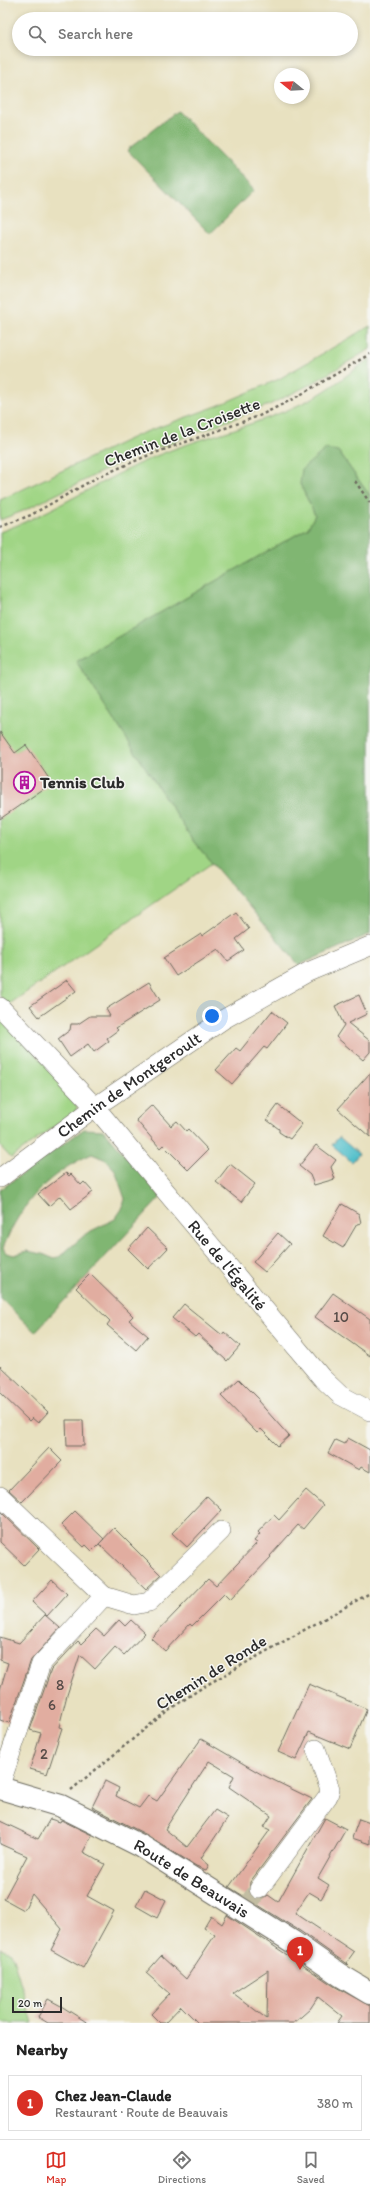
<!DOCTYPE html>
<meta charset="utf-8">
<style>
:root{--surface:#fff;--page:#f6f6f6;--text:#222;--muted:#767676;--line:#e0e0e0;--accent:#d93025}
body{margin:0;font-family:Itim,sans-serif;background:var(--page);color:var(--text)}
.compass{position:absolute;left:274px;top:68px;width:36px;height:36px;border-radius:50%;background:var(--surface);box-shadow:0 2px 6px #0003;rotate:288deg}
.scale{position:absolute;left:12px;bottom:10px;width:50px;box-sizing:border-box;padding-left:4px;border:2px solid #2b2b2b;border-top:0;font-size:11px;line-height:14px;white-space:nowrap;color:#2b2b2b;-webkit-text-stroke:3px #f6f6f2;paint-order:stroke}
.you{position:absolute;left:212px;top:1016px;width:14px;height:14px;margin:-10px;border:3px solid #fff;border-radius:50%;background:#1a73e8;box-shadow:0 0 0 6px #1a73e833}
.badge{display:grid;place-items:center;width:26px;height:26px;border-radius:50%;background:var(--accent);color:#fff;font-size:13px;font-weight:700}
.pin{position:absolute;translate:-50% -33px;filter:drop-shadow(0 1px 2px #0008)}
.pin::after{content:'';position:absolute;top:21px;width:14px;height:12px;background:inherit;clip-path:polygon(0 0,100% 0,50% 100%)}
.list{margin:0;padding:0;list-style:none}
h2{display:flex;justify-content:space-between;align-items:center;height:52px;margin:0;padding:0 16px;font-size:17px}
h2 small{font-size:13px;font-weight:400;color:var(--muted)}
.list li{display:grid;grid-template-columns:26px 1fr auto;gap:12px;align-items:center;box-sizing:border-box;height:56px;margin:0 8px 8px;padding:0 8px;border:1px solid var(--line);border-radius:0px}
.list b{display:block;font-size:15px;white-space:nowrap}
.list p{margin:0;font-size:13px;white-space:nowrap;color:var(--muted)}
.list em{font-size:13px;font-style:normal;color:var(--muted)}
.icon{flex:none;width:22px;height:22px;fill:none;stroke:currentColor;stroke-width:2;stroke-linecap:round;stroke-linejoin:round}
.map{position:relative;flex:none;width:370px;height:2023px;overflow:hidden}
.search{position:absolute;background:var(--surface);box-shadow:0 2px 6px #0003;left:12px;right:12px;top:12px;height:44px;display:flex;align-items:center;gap:10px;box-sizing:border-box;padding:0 14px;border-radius:22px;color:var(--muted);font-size:15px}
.sheet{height:116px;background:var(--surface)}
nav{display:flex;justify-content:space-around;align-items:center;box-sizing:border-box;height:56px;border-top:1px solid var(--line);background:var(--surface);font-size:11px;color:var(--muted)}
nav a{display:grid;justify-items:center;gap:2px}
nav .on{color:var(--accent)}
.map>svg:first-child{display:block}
.green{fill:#a0d585;stroke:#668058}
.forest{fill:#80b672;stroke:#56704e;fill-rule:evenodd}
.water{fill:#53c0cb;stroke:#3f767b}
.building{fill:#e1ada0;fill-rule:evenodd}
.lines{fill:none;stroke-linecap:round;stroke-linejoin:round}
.minor-tunnel{stroke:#c2bda2;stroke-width:19;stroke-dasharray:19 10;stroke-linecap:butt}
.minor-casing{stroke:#6d6b5f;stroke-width:20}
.major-casing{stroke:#6d6b5f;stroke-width:24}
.path{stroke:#6d6b5f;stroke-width:2.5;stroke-dasharray:3 3;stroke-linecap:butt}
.minor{stroke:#fff;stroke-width:19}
.major{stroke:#fff;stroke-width:22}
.labels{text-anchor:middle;stroke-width:3;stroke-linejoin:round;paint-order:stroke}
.number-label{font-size:15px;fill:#584c48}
.street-label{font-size:17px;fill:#2b2b2b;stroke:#f6f6f2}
.poi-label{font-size:17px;font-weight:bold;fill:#2b2b2b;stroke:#f6f6f2;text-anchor:start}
</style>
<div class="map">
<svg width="370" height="2023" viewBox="0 0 370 2023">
<rect width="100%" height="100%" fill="#f6f6f2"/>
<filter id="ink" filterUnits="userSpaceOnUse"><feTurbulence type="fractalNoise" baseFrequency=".025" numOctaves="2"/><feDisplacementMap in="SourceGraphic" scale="8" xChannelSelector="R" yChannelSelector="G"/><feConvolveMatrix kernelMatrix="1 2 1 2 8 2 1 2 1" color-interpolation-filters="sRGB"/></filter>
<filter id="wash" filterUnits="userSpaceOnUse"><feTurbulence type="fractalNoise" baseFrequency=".012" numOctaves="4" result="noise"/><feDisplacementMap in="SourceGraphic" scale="16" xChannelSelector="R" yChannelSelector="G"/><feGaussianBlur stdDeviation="0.9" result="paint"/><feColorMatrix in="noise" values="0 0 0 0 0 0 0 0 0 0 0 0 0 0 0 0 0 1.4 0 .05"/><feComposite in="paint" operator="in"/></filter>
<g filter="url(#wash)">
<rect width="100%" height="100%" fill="#e8e1c0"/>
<g class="green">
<polygon points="370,326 370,349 311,384 269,405 123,461 23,511 0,520 0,500 140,434 217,406 279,379"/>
<path d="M370,359V496L338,451L300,484L315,515L308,528L76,661L194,842L212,863L8,1005L0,996V819L26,746L0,763V532C55,512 102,479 156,456C206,435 261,425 309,400C331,389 350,372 370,359Z"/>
<polygon points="0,1016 78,1099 76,1111 11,1158 0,1146"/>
<polygon points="0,1948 11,1952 33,2023 0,2023"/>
</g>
<g class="forest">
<polygon points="177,111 254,190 210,234 127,150"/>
<polygon points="326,449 338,451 370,496 370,934 299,965 194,842 76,661 308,528 315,515 300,484 302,469"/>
<path d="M84,1129L103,1130L161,1197L35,1332L0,1298V1190ZM92,1154L106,1160L115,1170L125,1199L122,1209L115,1219L87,1233L59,1257L52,1258L43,1254L27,1251L14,1255L6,1253L3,1248C21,1203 48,1173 92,1154Z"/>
</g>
<polygon class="water" points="339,1137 359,1154 352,1162 332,1145"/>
<g id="blocks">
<g class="building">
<polygon points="0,732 15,753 26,745 52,783 0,819"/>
<polygon points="236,912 249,929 236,939 244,950 228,961 218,949 176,976 164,958 201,934 202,936"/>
<polygon points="67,980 76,991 39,1017 30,1006"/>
<polygon points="149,982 160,1000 116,1028 118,1030 107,1038 109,1041 94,1052 88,1044 70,1057 58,1039 70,1030 71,1024 78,1024 90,1016 110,1016 106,1009"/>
<polygon points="359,995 367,1014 348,1023 370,1041 370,1052 363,1060 336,1037 344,1025 335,1006"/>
<polygon points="272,1011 287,1023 267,1049 264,1047 232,1084 216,1070 236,1048 240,1051"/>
<polygon points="370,1073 370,1137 338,1109"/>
<polygon points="152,1105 171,1126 177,1121 186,1131 188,1129 208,1150 188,1170 163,1145 160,1148 136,1120"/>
<polygon points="278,1105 302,1124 290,1139 279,1132 279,1129 267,1120"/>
<polygon points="316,1145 336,1160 331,1167 335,1179 314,1185 310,1175 299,1166"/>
<polygon points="230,1164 255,1184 241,1202 216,1182"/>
<polygon points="66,1173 69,1176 71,1174 81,1185 84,1182 93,1192 71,1209 60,1196 49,1206 38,1194"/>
<polygon points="342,1204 359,1214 361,1223 357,1224 343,1248 323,1236"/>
<polygon points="147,1228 168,1248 148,1269 128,1249"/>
<polygon points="278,1233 290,1244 265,1272 253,1262"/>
<polygon points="90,1274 133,1316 129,1320 148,1336 136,1350 107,1325 110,1321 76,1288"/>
<polygon points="333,1293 370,1319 370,1356 315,1317"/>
<polygon points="184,1304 222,1335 224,1332 240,1346 227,1361 198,1334 195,1337 172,1318"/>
<polygon points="0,1366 48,1412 38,1423 32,1418 29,1421 0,1393"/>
<polygon points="239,1379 259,1399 258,1401 289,1436 278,1446 261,1429 257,1433 221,1396"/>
<polygon points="66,1420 83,1420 84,1446 67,1446"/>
<polygon points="348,1438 370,1450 370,1472 361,1467 359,1470 328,1453 335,1440 344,1444"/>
<polygon points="49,1448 62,1461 22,1502 9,1490"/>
<polygon points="306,1490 323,1505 303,1529 298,1525 270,1556 271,1557 230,1600 224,1594 192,1626 190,1624 165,1651 151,1638 208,1579 216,1586 257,1543 254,1541 260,1534 258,1532 274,1515 279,1520"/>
<polygon points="207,1496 222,1510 187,1547 172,1533"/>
<polygon points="0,1511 39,1549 24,1565 0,1542"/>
<polygon points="75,1511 104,1539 92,1551 86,1545 84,1547 61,1525"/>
<polygon points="114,1528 161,1575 146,1589 99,1544"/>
<polygon points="52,1580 67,1594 47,1616 32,1602"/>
<polygon points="45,1615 60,1628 31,1660 9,1723 0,1720 0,1690 8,1663 0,1660 0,1637 19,1643"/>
<polygon points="119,1620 125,1626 131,1620 145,1633 124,1655 115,1647 95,1669 80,1655 67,1695 59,1727 62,1728 47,1774 30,1769 41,1733 30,1730 51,1670 78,1641 81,1644 96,1629 104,1636"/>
<polygon points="309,1684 367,1709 350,1749 309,1732 296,1760 278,1752"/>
<polygon points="201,1739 261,1774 312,1799 250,1882 249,1893 253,1898 263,1899 268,1895 278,1902 325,1818 346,1829 318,1878 329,1885 321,1899 309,1892 295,1913 354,1952 346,1963 348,1965 300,1931 229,1887 270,1830 264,1827 271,1816 229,1787 234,1776 209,1761 165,1829 187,1847 215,1810 228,1818 201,1858 209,1865 206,1870 196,1866 147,1835 92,1807 105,1781 119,1788 116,1796 139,1808 148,1796 157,1801"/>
<polygon points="50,1819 60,1822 61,1820 92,1835 83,1852 105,1864 87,1896 114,1911 83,1968 51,1950 62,1929 32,1894 24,1910 4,1899 27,1856 0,1844 0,1821 38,1839"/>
<polygon points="359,1819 370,1823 370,1844 352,1838"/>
<polygon points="145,1889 166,1900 157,1918 136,1906"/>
<path d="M227,1915L334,1986L370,2006V2023H337L342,2016L318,1997L310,2009L294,2023H198L181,2006L165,2023H160L151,2014L170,1994L146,1973L161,1956L186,1979L215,1935L204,1928L211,1916L222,1924ZM268,1970L267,2019L233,1993Z"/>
<polygon points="48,1999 61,2006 88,2023 48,2023 38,2017"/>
</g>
</g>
</g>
<g filter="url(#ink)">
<use href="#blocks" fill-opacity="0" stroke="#6d6b5f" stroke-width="1"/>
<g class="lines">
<polyline class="minor-tunnel" points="248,1904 259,1889"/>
<defs>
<g id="minor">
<path id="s1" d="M0,1007L95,1107L322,1378L340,1395L370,1411"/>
<path id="s2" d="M0,1178L95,1107L224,1019L308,972L370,946"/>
<polyline points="0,1496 104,1596 41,1664 0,1785"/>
<polyline points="104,1596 134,1605 149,1602 221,1531"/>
<polyline points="259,1889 328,1796 330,1789 316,1749"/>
</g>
<g id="major">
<path id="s3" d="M0,1788L61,1806L141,1846L293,1942L340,1975L370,1993"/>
</g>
</defs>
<use href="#minor" class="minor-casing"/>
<use href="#major" class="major-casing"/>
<g class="path">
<polyline points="355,481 370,503"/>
<polyline points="0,527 31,515 96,478 149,455 259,416 293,399 370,354"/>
<polyline points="71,1790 167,1711 203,1687 370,1593"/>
</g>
<use href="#minor" class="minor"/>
<use href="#major" class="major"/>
</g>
</g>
<defs>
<symbol id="building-ring" viewBox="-11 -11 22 22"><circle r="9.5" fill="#f6f6f2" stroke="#b5179e" stroke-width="1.5"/><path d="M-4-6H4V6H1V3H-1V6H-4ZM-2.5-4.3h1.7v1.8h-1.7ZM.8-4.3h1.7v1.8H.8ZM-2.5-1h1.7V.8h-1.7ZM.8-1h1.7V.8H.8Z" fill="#b5179e"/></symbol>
</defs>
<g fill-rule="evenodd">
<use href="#building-ring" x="12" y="770" width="25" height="25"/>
</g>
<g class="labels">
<g class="number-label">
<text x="341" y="1322">10</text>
<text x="60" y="1690">8</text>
<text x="52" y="1710">6</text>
<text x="44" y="1759">2</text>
</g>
<g class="street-label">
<text transform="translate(182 432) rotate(-21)" y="6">Chemin de la Croisette</text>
<text dy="6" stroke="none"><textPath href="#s2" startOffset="159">Chemin de Montgeroult</textPath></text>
<text dy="6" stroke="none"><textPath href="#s1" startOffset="344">Rue de l'Égalité</textPath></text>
<text transform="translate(211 1672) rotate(-32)" y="6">Chemin de Ronde</text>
<text dy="6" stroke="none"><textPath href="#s3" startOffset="213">Route de Beauvais</textPath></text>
</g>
<g class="poi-label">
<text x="40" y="788">Tennis Club</text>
</g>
</g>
</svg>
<svg class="compass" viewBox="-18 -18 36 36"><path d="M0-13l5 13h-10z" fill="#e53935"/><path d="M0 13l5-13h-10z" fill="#767676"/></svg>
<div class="scale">20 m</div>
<div class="you"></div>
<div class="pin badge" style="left:300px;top:1970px">1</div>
<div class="search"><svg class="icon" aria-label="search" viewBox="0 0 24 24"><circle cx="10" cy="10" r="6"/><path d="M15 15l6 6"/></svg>Search here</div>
</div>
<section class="sheet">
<h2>Nearby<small></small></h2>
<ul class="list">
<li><span class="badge">1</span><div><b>Chez Jean-Claude</b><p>Restaurant · Route de Beauvais</p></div><em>380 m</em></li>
</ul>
</section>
<nav>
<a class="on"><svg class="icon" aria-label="map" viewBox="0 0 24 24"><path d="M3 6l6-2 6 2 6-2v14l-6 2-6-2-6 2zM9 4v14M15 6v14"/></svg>Map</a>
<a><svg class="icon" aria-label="directions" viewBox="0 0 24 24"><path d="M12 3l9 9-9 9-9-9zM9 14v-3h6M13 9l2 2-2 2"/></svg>Directions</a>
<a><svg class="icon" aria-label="saved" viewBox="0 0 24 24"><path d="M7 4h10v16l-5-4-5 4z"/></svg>Saved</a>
</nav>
